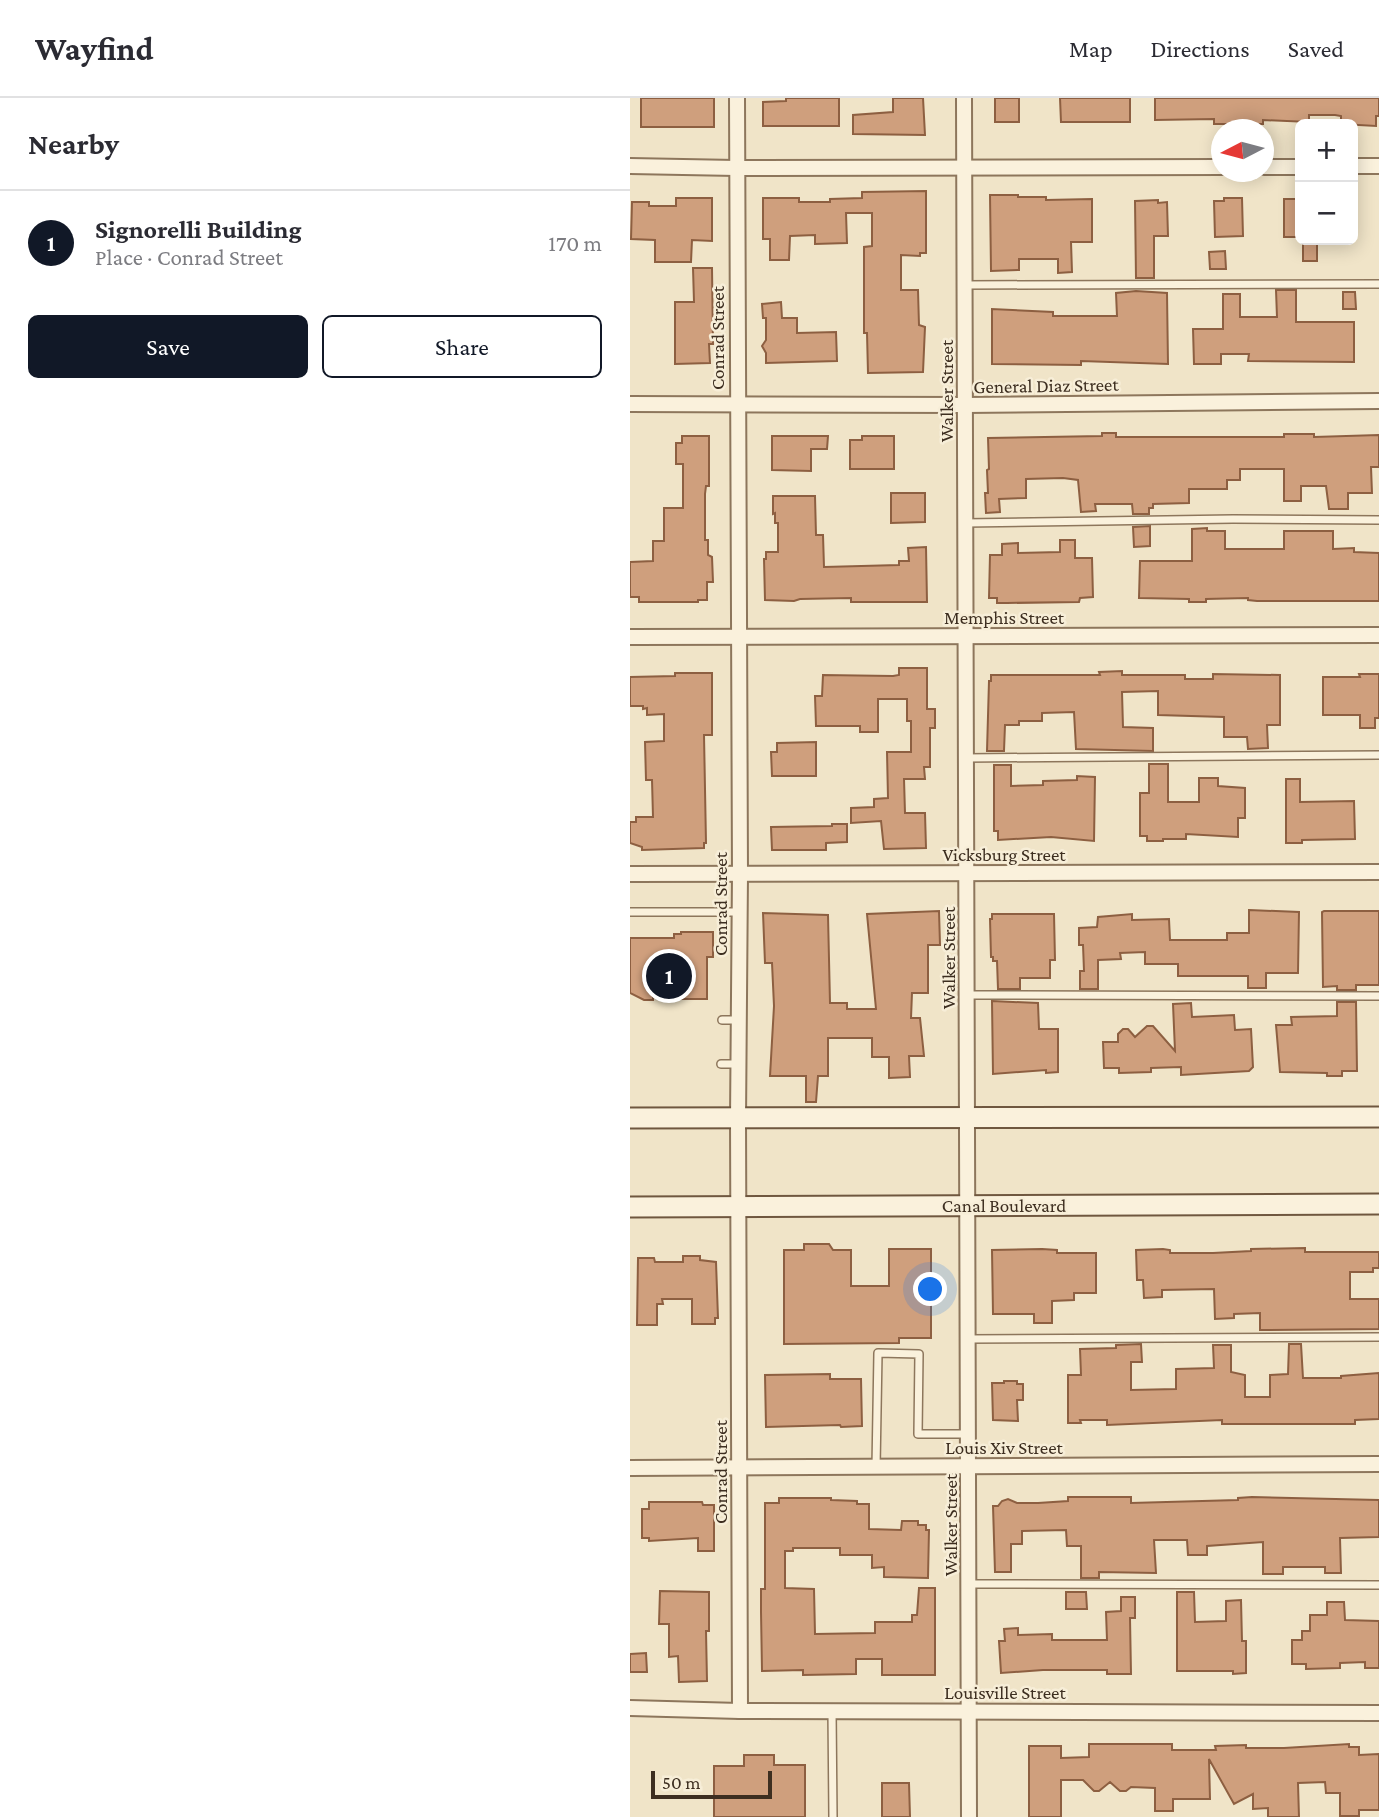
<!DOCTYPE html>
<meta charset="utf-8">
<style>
:root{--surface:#fff;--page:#f7f7f7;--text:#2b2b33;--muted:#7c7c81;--line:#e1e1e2;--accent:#111827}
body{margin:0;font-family:"Crimson Pro",serif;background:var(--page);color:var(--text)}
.controls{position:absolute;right:21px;top:21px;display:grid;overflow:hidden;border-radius:10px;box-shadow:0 4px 18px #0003}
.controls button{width:63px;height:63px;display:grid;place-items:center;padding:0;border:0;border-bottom:2px solid var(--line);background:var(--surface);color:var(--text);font:35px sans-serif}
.compass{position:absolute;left:581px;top:21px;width:63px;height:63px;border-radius:50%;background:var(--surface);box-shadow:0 4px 18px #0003;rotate:264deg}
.scale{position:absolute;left:21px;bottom:18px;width:121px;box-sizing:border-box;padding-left:7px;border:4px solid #3d2e20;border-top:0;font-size:19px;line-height:24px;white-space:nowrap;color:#3d2e20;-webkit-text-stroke:5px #f7eed8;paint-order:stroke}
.you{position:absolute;left:301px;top:1192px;width:24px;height:24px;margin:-18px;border:5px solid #fff;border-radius:50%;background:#1a73e8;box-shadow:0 0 0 10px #1a73e833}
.badge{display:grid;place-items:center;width:46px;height:46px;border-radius:50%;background:var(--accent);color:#fff;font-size:23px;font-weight:700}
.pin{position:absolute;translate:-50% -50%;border:4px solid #fff;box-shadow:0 2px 7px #0006}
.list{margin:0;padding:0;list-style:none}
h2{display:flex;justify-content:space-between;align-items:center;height:91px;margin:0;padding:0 28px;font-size:30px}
h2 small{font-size:23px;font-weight:400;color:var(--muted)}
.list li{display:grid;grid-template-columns:46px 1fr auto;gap:21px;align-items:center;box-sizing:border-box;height:105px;padding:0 28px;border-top:2px solid var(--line)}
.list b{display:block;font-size:26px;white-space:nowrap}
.list p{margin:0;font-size:23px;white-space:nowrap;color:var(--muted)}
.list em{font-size:23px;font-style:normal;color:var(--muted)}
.actions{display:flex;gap:14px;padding:21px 28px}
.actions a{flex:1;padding:16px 0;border:2px solid var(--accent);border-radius:10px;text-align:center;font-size:24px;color:var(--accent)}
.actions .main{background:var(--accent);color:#fff}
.map{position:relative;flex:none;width:749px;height:1719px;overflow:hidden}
header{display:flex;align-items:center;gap:42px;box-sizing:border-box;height:98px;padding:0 35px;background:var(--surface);border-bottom:2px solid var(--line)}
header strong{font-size:33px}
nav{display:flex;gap:38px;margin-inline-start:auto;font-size:24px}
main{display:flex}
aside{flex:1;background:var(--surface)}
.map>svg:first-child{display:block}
.building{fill:#cf9f7d;stroke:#8d5f41;stroke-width:2}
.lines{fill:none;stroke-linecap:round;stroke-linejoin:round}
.service-casing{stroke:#8d765c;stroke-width:10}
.minor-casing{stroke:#8d765c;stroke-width:18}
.secondary-casing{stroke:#6f573f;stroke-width:23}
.service{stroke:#faf1dc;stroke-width:7}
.minor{stroke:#faf1dc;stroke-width:14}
.secondary{stroke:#faf1dc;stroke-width:19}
.labels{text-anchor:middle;stroke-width:5;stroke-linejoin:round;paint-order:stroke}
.street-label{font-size:19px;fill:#3d2e20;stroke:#f7eed8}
</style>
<header>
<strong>Wayfind</strong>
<nav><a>Map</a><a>Directions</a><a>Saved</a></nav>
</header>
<main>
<aside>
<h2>Nearby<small></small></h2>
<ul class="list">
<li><span class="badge">1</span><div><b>Signorelli Building</b><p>Place · Conrad Street</p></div><em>170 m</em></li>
</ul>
<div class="actions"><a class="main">Save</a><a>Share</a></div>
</aside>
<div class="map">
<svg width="749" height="1719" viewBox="0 0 749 1719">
<rect width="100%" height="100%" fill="#f0e4c8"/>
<g class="building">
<rect x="11" y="0" width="73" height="29"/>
<polygon points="156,0 209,0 209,28 133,28 133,4 156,3"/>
<polygon points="263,0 293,0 295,37 223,36 223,17 263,14"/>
<rect x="365" y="0" width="24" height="24"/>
<polygon points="430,0 500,0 500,24 431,24"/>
<polygon points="525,0 749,0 749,18 746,18 746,28 711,26 711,18 705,17 679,17 679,24 633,22 633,26 584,26 584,21 525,22"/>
<polygon points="296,93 296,155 290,155 290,158 271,157 271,192 288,192 289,227 295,229 293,274 238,275 237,235 234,235 234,149 242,148 242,115 216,115 217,145 185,146 185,137 160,138 159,162 140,162 140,141 133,141 133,100 169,100 169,104 200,104 200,101 232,100 232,94"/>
<polygon points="360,97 388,97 388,99 416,99 416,102 462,101 462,144 441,144 442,174 428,175 428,161 389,161 389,172 361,173"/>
<polygon points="46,100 82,100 82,143 62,142 61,164 25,164 25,142 1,141 2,104 19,104 19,108 46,108"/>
<polygon points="594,100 612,100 613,138 585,139 584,103 594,103"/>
<rect x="654" y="101" width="16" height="38"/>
<polygon points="528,102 528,105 537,104 538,138 524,138 524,180 506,180 505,103"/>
<rect x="673" y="142" width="14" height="21"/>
<polygon points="595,153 596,171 580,171 579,154"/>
<polygon points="63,170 82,170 83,246 79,246 80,265 45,266 45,204 64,204"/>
<polygon points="646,192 666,192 666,224 724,224 724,264 618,263 619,256 591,256 591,266 564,266 563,231 593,231 593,196 610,196 610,219 647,219"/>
<polygon points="506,193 537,195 538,266 451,263 451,267 362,266 362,211 423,214 423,218 487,218 486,195"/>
<polygon points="713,194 725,194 726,211 713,211"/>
<polygon points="151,204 152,220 167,220 167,235 206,234 207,263 136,265 136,255 132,248 136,242 136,220 133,220 132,206"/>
<polygon points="472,335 486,335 486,339 654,339 654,336 684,336 684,339 749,337 749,369 741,369 742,395 718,395 718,411 699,411 696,388 671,388 671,403 654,403 654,371 610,371 610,382 597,382 597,391 559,391 559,405 523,406 523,410 519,410 519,416 503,416 502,406 465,406 466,413 451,414 448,382 433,380 396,381 396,400 369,401 370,414 356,415 355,395 358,395 357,372 359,371 358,340 472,338"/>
<polygon points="52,338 79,338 79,388 76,388 75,396 75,442 78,442 78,457 82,459 83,484 77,484 77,502 68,502 68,504 9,504 9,499 0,499 0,464 23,463 23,443 34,443 34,410 53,410 53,366 46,366 46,345 52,345"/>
<polygon points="142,338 198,338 197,351 181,351 181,373 142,372"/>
<polygon points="232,338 264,338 264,371 220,371 220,342 232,342"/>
<polygon points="261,395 295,395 295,424 261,425"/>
<polygon points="143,398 185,398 186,437 193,437 194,469 269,467 269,463 279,463 278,450 296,449 297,504 221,504 221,500 170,501 164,503 135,502 134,461 136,461 136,454 148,454 148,425 145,425 145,415 143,416"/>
<polygon points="520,428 520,448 504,449 503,429"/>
<polygon points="577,430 577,433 595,433 595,451 654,451 654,433 703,433 703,451 724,450 724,454 749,455 749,503 627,503 618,502 618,500 576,501 576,504 559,504 559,501 509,500 510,463 562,463 562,431"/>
<polygon points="430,442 445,442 445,460 462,460 463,499 450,500 449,504 377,505 367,505 367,500 359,500 360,457 372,457 372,446 388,445 388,455 430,454"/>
<polygon points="269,570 297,570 297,611 305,611 305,630 300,630 300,669 294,669 295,681 274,681 275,715 295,715 296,750 254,751 251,723 221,725 221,710 244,709 244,701 258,700 257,654 281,654 281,623 277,623 277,601 248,601 248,634 230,634 230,628 186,628 185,598 192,598 193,577 263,578 269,577"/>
<polygon points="492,573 492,577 555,577 555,581 583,581 583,576 650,577 650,627 637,627 638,650 618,651 617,639 594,639 594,619 528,617 528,593 492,594 493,629 523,630 523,653 446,651 444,614 412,615 412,623 389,623 389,627 375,627 374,653 357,653 359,583 361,583 361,577 470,577 469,574"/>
<polygon points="45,575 82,575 82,637 74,637 76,745 74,745 74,750 12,752 12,749 0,745 0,724 6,724 6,719 23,719 22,682 16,682 15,644 34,643 34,616 17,617 17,610 13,611 13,608 0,608 0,579 45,578"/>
<polygon points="729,576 749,576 749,620 745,620 745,630 730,630 730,617 693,617 693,579 730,579"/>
<polygon points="186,644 186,678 142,678 141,654 147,654 147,645"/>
<polygon points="519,666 538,666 538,704 569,704 569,680 588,680 588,688 615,690 615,720 608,720 608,739 556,736 556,741 533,741 533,743 517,743 517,738 510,738 510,695 519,695"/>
<polygon points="364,667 381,667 381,688 413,687 413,683 447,682 447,678 465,679 464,743 421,739 368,742 368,733 364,733"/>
<polygon points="656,681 670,681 670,704 724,703 725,741 672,742 672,745 656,745"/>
<polygon points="202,726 217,726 217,744 196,745 196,752 142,752 141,729 202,728"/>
<polygon points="619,812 669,814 668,875 636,875 636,890 618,890 618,878 548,878 548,866 515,866 515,854 490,855 491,861 468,862 468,891 450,891 450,873 454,873 453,847 449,847 449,830 467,829 468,819 502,816 502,822 539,821 540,842 597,842 597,835 619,835"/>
<polygon points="309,813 310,847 298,847 298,895 282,895 281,920 290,920 294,958 279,958 280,979 259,980 259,959 242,959 242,940 198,940 198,978 188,978 186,1004 176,1004 176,978 140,978 144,908 142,865 135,865 133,815 198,817 200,905 217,905 217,911 246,911 237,816"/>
<polygon points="694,813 749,813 749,887 726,887 726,892 707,892 707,888 693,889 692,814"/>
<polygon points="362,816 424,816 425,862 420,862 420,880 390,880 390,891 368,891 367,863 363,863 363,859 361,859 360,821 362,821"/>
<polygon points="51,834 83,834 83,859 77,859 77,901 51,901 51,897 23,897 23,902 14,902 0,895 0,840 44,840 44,836 51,836"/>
<polygon points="362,903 408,905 409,931 428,931 428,974 416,975 416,972 363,976"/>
<polygon points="707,904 726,904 727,973 712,973 712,978 697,978 697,975 650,974 646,927 662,927 661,919 707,918"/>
<polygon points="561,905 562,919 604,917 605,932 621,931 623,969 619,973 551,977 551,969 521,970 521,974 489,975 489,970 474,970 473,944 488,944 488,936 493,931 498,931 505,939 517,928 523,928 545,953 543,906"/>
<polygon points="174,1146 199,1146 203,1152 221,1152 221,1188 259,1188 259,1151 301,1151 301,1240 269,1240 269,1245 154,1246 154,1152 174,1152"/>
<polygon points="675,1150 675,1154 749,1154 749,1170 743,1170 743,1174 720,1174 720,1201 749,1201 749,1231 630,1232 630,1215 604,1216 604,1220 585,1221 584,1191 532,1192 532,1199 514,1200 513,1182 507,1182 506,1152 533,1151 540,1152 540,1155 583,1155 621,1153 621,1151"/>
<polygon points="412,1151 427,1152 427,1155 466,1155 466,1195 444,1195 444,1202 422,1203 422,1225 404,1225 404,1216 363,1216 362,1152"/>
<polygon points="53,1158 70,1158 70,1162 86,1164 88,1220 85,1220 85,1226 62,1226 62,1201 32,1201 33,1206 27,1206 27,1227 7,1227 8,1160 24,1160 25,1164 53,1164"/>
<polygon points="511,1246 512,1264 501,1264 501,1292 546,1291 546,1271 584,1270 583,1247 601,1247 601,1274 615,1277 615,1299 640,1299 640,1277 658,1276 659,1246 671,1246 673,1280 711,1280 711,1278 749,1275 749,1321 725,1322 725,1326 592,1326 592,1322 477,1327 477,1322 450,1322 451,1325 438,1325 438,1277 451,1277 450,1251 486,1250 486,1247"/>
<polygon points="200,1276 200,1281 231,1281 232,1328 211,1329 210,1327 136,1329 135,1277"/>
<polygon points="374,1283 387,1283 387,1286 393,1286 393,1302 387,1302 388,1323 363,1322 362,1285 374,1285"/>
<polygon points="438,1399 501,1399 501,1405 608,1402 608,1400 622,1399 749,1402 749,1439 710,1440 711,1475 695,1475 695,1469 653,1469 653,1476 633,1476 633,1444 577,1448 577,1457 558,1457 557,1442 524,1442 526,1475 469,1474 469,1480 451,1480 451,1448 437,1448 436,1432 392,1433 392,1446 381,1446 381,1474 365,1474 363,1408 368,1408 372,1403 378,1401 387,1405 408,1405 438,1403"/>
<polygon points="149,1400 201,1400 201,1402 227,1403 227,1406 239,1406 239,1431 271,1432 272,1423 288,1423 288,1427 296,1427 296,1432 299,1432 298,1480 254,1479 254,1469 242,1470 242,1457 210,1457 210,1450 163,1450 163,1453 155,1453 155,1490 184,1491 185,1536 245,1535 245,1524 282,1524 282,1517 287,1517 289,1490 305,1490 305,1577 252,1577 252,1561 226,1561 226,1576 173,1577 173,1572 132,1573 131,1514 131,1491 135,1491 135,1405 149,1405"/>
<polygon points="19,1404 72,1404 73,1407 84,1407 84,1453 68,1453 68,1440 19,1443 19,1440 12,1440 12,1411 19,1411"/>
<polygon points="30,1493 79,1494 79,1533 76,1533 77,1583 49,1584 48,1558 39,1559 39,1526 29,1526"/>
<polygon points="436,1494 456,1494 457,1511 436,1511"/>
<polygon points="547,1494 564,1494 565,1524 596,1523 596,1503 611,1502 612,1543 616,1543 616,1575 603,1576 603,1573 547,1573"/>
<polygon points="491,1499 505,1499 505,1520 500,1520 501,1576 477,1576 477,1572 413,1572 371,1575 369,1543 375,1543 374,1531 388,1530 388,1537 422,1536 422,1542 477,1542 476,1514 491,1513"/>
<polygon points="697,1504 714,1504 715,1522 749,1523 749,1570 735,1570 735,1564 710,1565 710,1570 676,1571 676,1566 662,1566 662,1542 672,1542 672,1533 680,1533 680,1517 697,1517"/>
<polygon points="16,1555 17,1574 0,1574 0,1556"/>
<polygon points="459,1646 542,1646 542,1652 586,1652 585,1648 616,1647 616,1650 654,1650 719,1646 719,1649 729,1649 729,1657 749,1656 749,1712 729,1712 729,1718 710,1718 710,1695 696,1695 695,1684 668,1685 669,1719 638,1719 638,1710 623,1711 623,1696 604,1706 579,1661 580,1701 543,1701 543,1713 525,1713 525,1690 501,1689 496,1693 490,1693 480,1684 469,1693 464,1693 453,1682 431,1682 431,1719 399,1719 399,1648 431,1648 431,1660 459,1659"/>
<polygon points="114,1657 144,1657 144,1667 175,1667 175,1719 84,1719 84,1668 114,1668"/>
<polygon points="252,1685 279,1685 280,1719 252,1719"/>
</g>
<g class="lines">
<defs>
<g id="service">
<polyline points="335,187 749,186"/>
<polyline points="335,425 603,421 749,422"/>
<polyline points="336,660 749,657"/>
<polyline points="0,814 109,814"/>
<polyline points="337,897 749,898"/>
<polyline points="92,922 108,922"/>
<polyline points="91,966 109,966"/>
<polyline points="338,1241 749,1239"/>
<polyline points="246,1369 248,1255 289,1256 288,1336 338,1336"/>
<polyline points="339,1486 749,1487"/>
<polyline points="202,1613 203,1719"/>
</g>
<g id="minor">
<polyline points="107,0 110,776 108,1021 110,1613"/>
<polyline points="334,0 339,1719"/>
<polyline points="0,68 106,70 592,69"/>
<polyline points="723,68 749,68"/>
<polyline points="634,69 670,69"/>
<polyline points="0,306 335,307 749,303"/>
<polyline points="0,539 749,537"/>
<polyline points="0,776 749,774"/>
<polyline points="0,1370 749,1366"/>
<polyline points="0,1610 110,1613 749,1615"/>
</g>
<g id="secondary">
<polyline points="0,1020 749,1019"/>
<polyline points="0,1109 749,1106"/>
</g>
</defs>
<use href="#service" class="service-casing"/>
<use href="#minor" class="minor-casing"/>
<use href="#secondary" class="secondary-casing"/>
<use href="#service" class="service"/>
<use href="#minor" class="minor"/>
<use href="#secondary" class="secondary"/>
</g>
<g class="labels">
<g class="street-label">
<text transform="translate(87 240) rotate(-90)" y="7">Conrad Street</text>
<text transform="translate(416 287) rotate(-1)" y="7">General Diaz Street</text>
<text transform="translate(316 293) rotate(-90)" y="7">Walker Street</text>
<text x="374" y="526">Memphis Street</text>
<text x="374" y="763">Vicksburg Street</text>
<text transform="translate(90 806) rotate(-90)" y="7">Conrad Street</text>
<text transform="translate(318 860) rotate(-90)" y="7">Walker Street</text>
<text x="374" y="1114">Canal Boulevard</text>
<text x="374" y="1356">Louis Xiv Street</text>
<text transform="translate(90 1374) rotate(-90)" y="7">Conrad Street</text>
<text transform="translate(320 1427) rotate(-90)" y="7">Walker Street</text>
<text x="375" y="1601">Louisville Street</text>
</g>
</g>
</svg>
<div class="controls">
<button>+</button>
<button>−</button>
</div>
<svg class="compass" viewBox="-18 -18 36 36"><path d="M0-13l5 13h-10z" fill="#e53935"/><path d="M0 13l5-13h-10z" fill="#7c7c81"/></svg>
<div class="scale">50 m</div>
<div class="you"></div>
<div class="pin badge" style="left:39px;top:878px">1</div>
</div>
</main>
